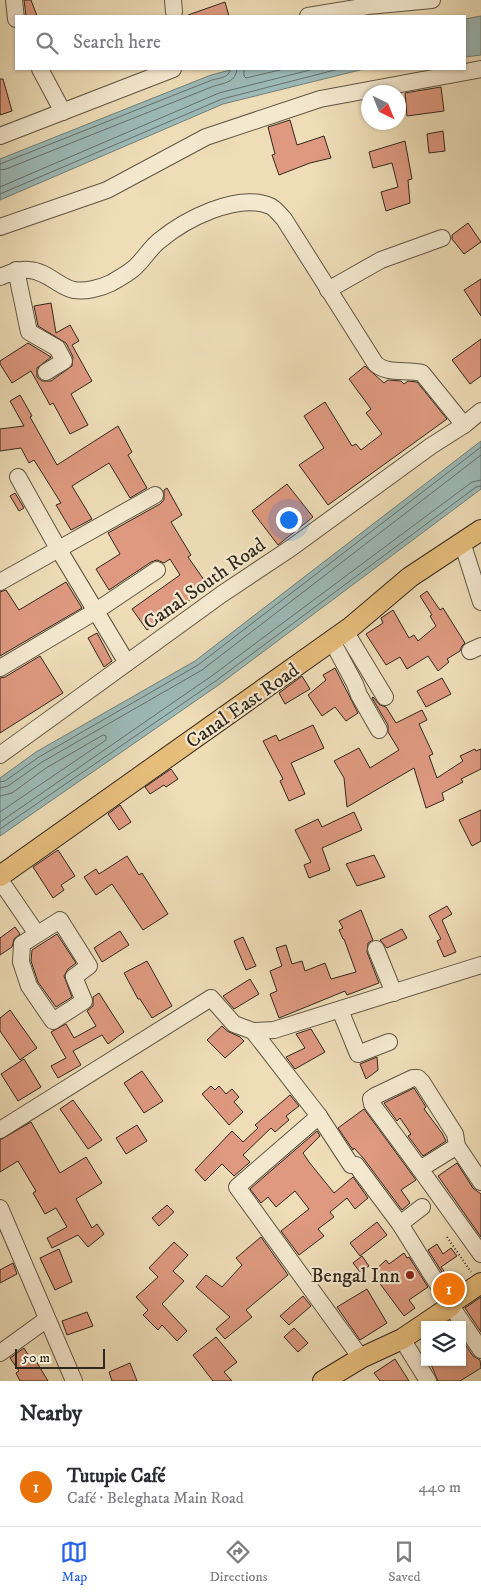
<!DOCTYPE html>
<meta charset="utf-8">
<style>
:root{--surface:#fff;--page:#f2f2f3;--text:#2b2b33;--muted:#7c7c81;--line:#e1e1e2;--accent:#2563eb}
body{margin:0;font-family:"IM FELL DW Pica",serif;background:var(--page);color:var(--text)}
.controls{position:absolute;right:15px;bottom:15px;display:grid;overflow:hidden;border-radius:0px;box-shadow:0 1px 4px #0004}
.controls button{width:45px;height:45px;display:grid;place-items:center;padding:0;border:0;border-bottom:1px solid var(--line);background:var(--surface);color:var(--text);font:25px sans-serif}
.compass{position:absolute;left:361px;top:85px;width:45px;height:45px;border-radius:50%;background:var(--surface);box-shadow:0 1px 4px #0004;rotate:137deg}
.scale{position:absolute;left:15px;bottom:12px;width:90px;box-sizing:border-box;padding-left:5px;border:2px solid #31281d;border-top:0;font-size:14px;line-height:18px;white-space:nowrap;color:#31281d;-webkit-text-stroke:4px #f4e9d0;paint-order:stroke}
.you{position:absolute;left:288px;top:519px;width:18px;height:18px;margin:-12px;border:4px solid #fff;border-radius:50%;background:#1a73e8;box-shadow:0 0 0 8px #1a73e833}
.badge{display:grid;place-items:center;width:32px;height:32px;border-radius:50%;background:var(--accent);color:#fff;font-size:16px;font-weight:700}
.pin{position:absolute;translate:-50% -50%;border:2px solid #fff;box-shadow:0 1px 5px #0006}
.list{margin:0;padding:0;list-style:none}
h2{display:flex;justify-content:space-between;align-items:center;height:65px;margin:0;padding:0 20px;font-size:21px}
h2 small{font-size:16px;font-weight:400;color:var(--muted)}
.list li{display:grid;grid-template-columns:32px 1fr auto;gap:15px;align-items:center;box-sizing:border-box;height:80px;padding:0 20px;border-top:1px solid var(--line)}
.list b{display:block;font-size:19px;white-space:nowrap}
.list p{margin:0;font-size:16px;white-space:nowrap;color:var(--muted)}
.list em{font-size:16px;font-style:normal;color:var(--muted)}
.icon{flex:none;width:28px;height:28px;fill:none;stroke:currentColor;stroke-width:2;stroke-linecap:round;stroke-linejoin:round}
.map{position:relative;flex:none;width:481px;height:1381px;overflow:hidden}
.search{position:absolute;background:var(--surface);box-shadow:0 1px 4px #0004;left:15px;right:15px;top:15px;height:55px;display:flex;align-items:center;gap:12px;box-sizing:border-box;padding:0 18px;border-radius:0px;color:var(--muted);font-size:19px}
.sheet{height:145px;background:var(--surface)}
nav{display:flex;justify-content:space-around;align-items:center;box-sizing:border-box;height:70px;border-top:1px solid var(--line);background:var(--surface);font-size:14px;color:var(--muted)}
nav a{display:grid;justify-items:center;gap:2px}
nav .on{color:var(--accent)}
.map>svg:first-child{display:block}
.water{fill:#9cbab8;stroke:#71807a}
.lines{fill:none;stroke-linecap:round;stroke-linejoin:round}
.shore{stroke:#66716a;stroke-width:1}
.building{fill:#de9980;stroke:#31281d}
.minor-casing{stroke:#605544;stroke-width:18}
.major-casing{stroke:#31281d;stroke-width:22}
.path{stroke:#31281d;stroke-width:2;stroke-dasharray:1 2.5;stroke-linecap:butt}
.minor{stroke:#f4e9d0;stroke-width:16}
.major{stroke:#e7be7c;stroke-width:20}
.poi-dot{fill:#8f2418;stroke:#f4e9d0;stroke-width:2}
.labels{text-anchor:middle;stroke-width:4.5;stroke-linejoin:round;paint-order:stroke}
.street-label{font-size:20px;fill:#31281d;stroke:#f4e9d0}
.poi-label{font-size:20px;fill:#31281d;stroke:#f4e9d0;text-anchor:end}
</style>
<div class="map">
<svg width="481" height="1381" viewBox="0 0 481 1381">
<rect width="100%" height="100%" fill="#eeddb7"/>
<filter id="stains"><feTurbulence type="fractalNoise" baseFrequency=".004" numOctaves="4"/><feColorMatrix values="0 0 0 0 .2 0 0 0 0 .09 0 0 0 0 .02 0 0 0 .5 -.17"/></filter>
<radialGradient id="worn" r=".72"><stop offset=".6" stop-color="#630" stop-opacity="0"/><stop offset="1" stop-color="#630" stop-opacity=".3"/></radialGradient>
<g class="water">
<polygon points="481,16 481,55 465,57 465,19"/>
<polygon points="234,69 364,69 223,104 0,200 0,159 211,75"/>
<polygon points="481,441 481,489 220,684 0,836 0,778 36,752 195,661"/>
</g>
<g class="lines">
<g class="shore">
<polyline points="244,69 244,76 246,78 284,69"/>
<path d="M0,164L212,80C219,78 230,78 230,69"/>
<path d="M0,170L6,169L214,86C225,83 236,82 237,69"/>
<polyline points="0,187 219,93 314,69"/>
<polyline points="0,194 222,99 339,69"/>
<polyline points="0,782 5,781 39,757 198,665 481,447"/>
<polyline points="0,788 8,786 42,762 202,670 481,455"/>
<polyline points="0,796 12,793 46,768 103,735 106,736 106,740 0,812"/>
<polyline points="0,822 213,675 472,482 481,480"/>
<polyline points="0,829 217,680 476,487 481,486"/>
</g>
</g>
<g class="building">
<polygon points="24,0 31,0 37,16 26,16"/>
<polygon points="225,2 229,16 188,16 188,15"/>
<polygon points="0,79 3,79 12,111 0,115"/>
<polygon points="441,87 444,111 407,116 405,93"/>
<polygon points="290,120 297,145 324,136 331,158 310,163 279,175 272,155 275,154 268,127"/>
<polygon points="443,131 445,151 429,153 427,134"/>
<polygon points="405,141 412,179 408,180 410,203 386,211 381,192 398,187 392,163 373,168 369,152"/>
<polygon points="468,223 481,242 464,254 452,239 452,235"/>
<polygon points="481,279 481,316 464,290"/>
<polygon points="51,303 56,333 70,325 79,341 72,345 92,381 71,394 88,425 70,434 53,403 50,405 31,371 12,383 0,364 0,361 28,343 51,357 37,368 37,377 42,381 51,381 72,366 73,357 66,343 38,326 34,306"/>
<polygon points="481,339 481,376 470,384 452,360"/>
<polygon points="365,366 384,383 388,380 401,381 404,384 408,381 417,382 447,419 328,505 299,465 324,448 304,416 325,402 352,446 356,444 361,450 382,434 366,413 371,409 349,379"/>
<polygon points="20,395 32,416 30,417 57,465 118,426 132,452 128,455 147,488 130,498 109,463 72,486 92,519 71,530 56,505 61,503 34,460 29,463 21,448 0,451 0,429 24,426 10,401"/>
<polygon points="287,484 313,517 278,545 252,511"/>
<polygon points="167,488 182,515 171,522 191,555 188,557 209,587 147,630 132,609 180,575 170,559 164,563 157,560 151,562 109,590 96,569 120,554 108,533 160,504 164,500 164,490"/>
<polygon points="15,493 24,508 19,511 10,496"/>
<polygon points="66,582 82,608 0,656 0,592 6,590 19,610"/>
<polygon points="427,591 440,610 443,608 465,643 462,646 460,651 447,659 449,662 438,671 428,656 407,669 400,657 386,665 366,634 383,623 381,618 393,610 409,638 414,635 418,641 436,626 430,616 432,615 420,596"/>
<polygon points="97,633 112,661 104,667 88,638"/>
<polygon points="40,656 63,693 0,733 0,678 5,677"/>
<polygon points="335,668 358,713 346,721 335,707 322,716 308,695 326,680 323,675"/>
<polygon points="302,676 310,689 285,704 279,693"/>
<polygon points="442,678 451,694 426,707 417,691"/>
<polygon points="373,697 380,705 386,707 396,723 422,710 427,720 419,724 433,754 429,756 437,778 463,761 460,756 475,749 476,751 481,749 481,769 461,779 463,782 442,793 444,800 426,808 414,768 347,807 344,778 334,761 359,748 370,768 399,750 388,732 388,725 372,698"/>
<polygon points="313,725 324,748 291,763 305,794 289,801 280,781 283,779 263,741 276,735 279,741"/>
<polygon points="171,769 178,779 166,787 164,785 150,794 145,787"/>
<polygon points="120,805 131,822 119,830 108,814"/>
<polygon points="481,810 481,841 472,846 459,820"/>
<polygon points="354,812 362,830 322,848 330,870 309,878 304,865 311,862 295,830 318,819 322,827"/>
<polygon points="58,850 75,876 61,885 64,890 53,898 33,867"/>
<polygon points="374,855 385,877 357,886 346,864"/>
<polygon points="127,856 139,875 142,873 168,914 143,930 112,884 96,895 84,877 96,869 99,874"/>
<polygon points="447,906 452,914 442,920 456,952 444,957 437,941 441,939 429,916"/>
<polygon points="361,910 373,940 368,943 367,952 379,983 347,995 345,991 279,1018 270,994 277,991 270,971 282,966 276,948 286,945 292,964 302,961 305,971 325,963 331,979 356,972 344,939 343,939 339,930 343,928 339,921"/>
<polygon points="15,927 20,934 14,939 12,947 0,955 0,938"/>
<polygon points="402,929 407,938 387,948 380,940"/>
<polygon points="120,931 129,945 102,962 94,948"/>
<polygon points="57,934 76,963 68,969 64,976 72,997 56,1007 38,982 31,961 32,950"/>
<polygon points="243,937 256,966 246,970 234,941"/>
<polygon points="147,961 172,1006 152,1018 140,999 138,999 124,973"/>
<polygon points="250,979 259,994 234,1009 223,996"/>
<polygon points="99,993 124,1032 108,1044 102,1035 73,1051 81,1065 58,1078 51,1066 66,1058 51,1032 66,1024 74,1038 96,1026 87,1011 93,1006 93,997"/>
<polygon points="10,1010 37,1048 20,1060 0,1031 0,1018"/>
<polygon points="222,1026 227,1031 240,1037 244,1041 225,1058 207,1040"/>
<polygon points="311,1029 325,1052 295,1069 286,1057 305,1048 296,1034"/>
<polygon points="377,1057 378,1070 366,1079 360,1064"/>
<polygon points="24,1059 41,1087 18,1101 1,1074"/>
<polygon points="142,1071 163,1101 144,1113 124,1083"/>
<polygon points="211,1086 215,1090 219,1086 226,1094 232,1089 239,1097 234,1102 243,1112 229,1125 202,1094"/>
<polygon points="414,1088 426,1107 424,1109 442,1133 446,1141 423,1156 408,1136 411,1134 400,1118 397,1121 384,1103"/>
<polygon points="290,1095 299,1106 286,1116 289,1120 275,1132 271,1128 243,1155 250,1162 234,1176 222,1164 205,1181 195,1170 232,1131 243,1142 258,1128 255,1125"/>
<polygon points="73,1100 102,1140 88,1149 60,1109"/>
<polygon points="364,1109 416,1180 401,1190 410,1203 402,1210 364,1159 354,1148 353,1150 338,1128"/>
<polygon points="31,1122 60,1173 86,1157 102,1183 76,1199 92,1228 97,1224 104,1234 88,1247 78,1235 52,1248 47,1238 67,1227 56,1208 45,1214 33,1193 36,1191 18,1161 0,1172 0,1140"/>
<polygon points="137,1125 147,1141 126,1154 116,1138"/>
<polygon points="317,1131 320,1136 303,1153 309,1162 334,1193 353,1177 368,1198 355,1209 347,1198 330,1212 334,1217 318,1229 324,1236 299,1255 281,1231 309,1209 295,1191 276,1207 268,1197 261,1203 250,1189"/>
<polygon points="457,1163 473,1188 481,1194 481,1237 438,1176"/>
<polygon points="167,1205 174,1212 159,1226 152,1218"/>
<polygon points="377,1222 387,1235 360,1256 350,1243"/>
<polygon points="261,1237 288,1275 246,1310 252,1317 225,1339 216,1329 230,1317 196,1287 206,1275 222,1287 242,1265 236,1258"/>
<polygon points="174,1242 188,1255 173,1271 184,1281 162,1304 187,1331 177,1341 162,1325 158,1330 143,1315 148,1310 136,1297 158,1277 149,1268"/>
<polygon points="437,1244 443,1254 451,1248 457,1256 441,1267 455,1286 452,1288 428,1250"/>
<polygon points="59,1249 72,1282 55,1290 40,1258"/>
<polygon points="404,1253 407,1258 409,1257 428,1287 409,1300 415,1308 404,1316 372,1273 386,1260 389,1264"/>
<polygon points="362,1256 369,1266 360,1272 353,1263"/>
<polygon points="13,1263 17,1274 0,1283 0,1270"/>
<polygon points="367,1289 387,1323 360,1340 337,1307"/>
<polygon points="303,1296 311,1306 289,1325 280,1316"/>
<polygon points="481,1297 481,1332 465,1308"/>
<polygon points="87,1312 93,1326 67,1335 62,1321"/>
<polygon points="294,1328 308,1343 298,1352 284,1337"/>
<polygon points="216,1337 237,1362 224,1372 232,1381 213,1381 193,1355"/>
<polygon points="462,1340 473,1356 480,1360 481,1368 460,1381 438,1381 430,1362 462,1362"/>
<polygon points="24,1348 33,1363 36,1361 48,1381 20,1381 16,1373 19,1371 10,1358"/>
<polygon points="395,1359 409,1381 380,1381 374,1373"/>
<polygon points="130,1363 137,1381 112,1381 109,1372"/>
</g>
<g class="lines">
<defs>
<g id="minor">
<polyline points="14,0 16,19"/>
<polyline points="173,0 174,12"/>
<polyline points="308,16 368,6 432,0"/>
<polyline points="40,69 63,112"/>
<polyline points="0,136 173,69"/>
<polyline points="0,227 107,190 206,137 320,99 481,69"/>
<polyline points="16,270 29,332 57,348 64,361 46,372"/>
<path d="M0,277C10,273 18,269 29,270C47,271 60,288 74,290C85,292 101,288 111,283C118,279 127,274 133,269C143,261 149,249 159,241C184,220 237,192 270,206C275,208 280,215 284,219L375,363C386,375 407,369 422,373L464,425"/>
<polyline points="328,290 381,260 442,238"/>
<polyline points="18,477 59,550 127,663"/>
<polyline points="462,542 481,602"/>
<polyline points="0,582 155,495"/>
<polyline points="345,631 385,697"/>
<polyline points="332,641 355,684 359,695 379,730"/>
<polyline points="470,651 481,646"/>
<polyline points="0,668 96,611 157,570"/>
<polyline points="0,755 222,594 291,548 431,446 464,425 481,411"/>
<polyline points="0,880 37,934"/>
<polygon points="60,920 89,966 74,977 84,1001 53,1021 29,986 21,962 22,944"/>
<polyline points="376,949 394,993"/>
<polyline points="340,1010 358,1054 389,1042"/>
<polyline points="253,1031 319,1116 351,1165 356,1165 400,1224 450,1304"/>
<polyline points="319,1116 237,1187 361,1358"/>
<polyline points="0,1130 211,998 234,1024 253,1031 274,1030 481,965"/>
<polyline points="457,1146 420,1169 372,1104 371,1099 375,1096 413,1078 418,1078 422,1082 455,1134 457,1146 481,1182"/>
<polyline points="420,1169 481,1254"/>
<polyline points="0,1208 74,1381"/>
<polyline points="400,1224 422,1207"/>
<polyline points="451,1306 481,1350"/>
<polyline points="402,1339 428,1381"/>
<polyline points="0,1353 47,1319"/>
</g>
<g id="major">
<polyline points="0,876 351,627 410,577 481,530"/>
<polyline points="323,1381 361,1358 402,1339 451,1306 450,1304 481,1283"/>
</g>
</defs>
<use href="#minor" class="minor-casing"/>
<use href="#major" class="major-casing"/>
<polyline class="path" points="447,1237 471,1272"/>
<use href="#minor" class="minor"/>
<use href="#major" class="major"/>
</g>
<circle class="poi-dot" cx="410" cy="1275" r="5"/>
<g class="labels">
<g class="street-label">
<text transform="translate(204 583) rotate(-35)" y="7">Canal South Road</text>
<text transform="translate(242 705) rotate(-35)" y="7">Canal East Road</text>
</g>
<g class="poi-label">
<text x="400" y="1282">Bengal Inn</text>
</g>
</g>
<rect width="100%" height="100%" filter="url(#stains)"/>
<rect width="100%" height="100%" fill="url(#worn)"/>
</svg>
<div class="controls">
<button><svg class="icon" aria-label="layers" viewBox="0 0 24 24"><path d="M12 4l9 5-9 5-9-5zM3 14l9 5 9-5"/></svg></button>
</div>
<svg class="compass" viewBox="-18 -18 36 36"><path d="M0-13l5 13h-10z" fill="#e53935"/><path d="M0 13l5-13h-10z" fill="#7c7c81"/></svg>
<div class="scale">50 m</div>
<div class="you"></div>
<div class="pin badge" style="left:449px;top:1289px;background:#e8710a">1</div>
<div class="search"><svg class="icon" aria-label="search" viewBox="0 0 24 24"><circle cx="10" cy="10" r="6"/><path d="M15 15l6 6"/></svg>Search here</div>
</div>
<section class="sheet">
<h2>Nearby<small></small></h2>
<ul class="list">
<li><span class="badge" style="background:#e8710a">1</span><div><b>Tutupie Café</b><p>Café · Beleghata Main Road</p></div><em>440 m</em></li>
</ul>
</section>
<nav>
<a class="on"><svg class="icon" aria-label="map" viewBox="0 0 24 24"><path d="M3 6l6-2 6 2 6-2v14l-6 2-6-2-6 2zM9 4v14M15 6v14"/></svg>Map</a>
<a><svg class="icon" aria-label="directions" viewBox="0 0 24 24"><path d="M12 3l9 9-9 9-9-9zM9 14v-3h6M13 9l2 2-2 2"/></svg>Directions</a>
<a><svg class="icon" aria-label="saved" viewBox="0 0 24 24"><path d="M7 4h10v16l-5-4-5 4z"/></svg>Saved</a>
</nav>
